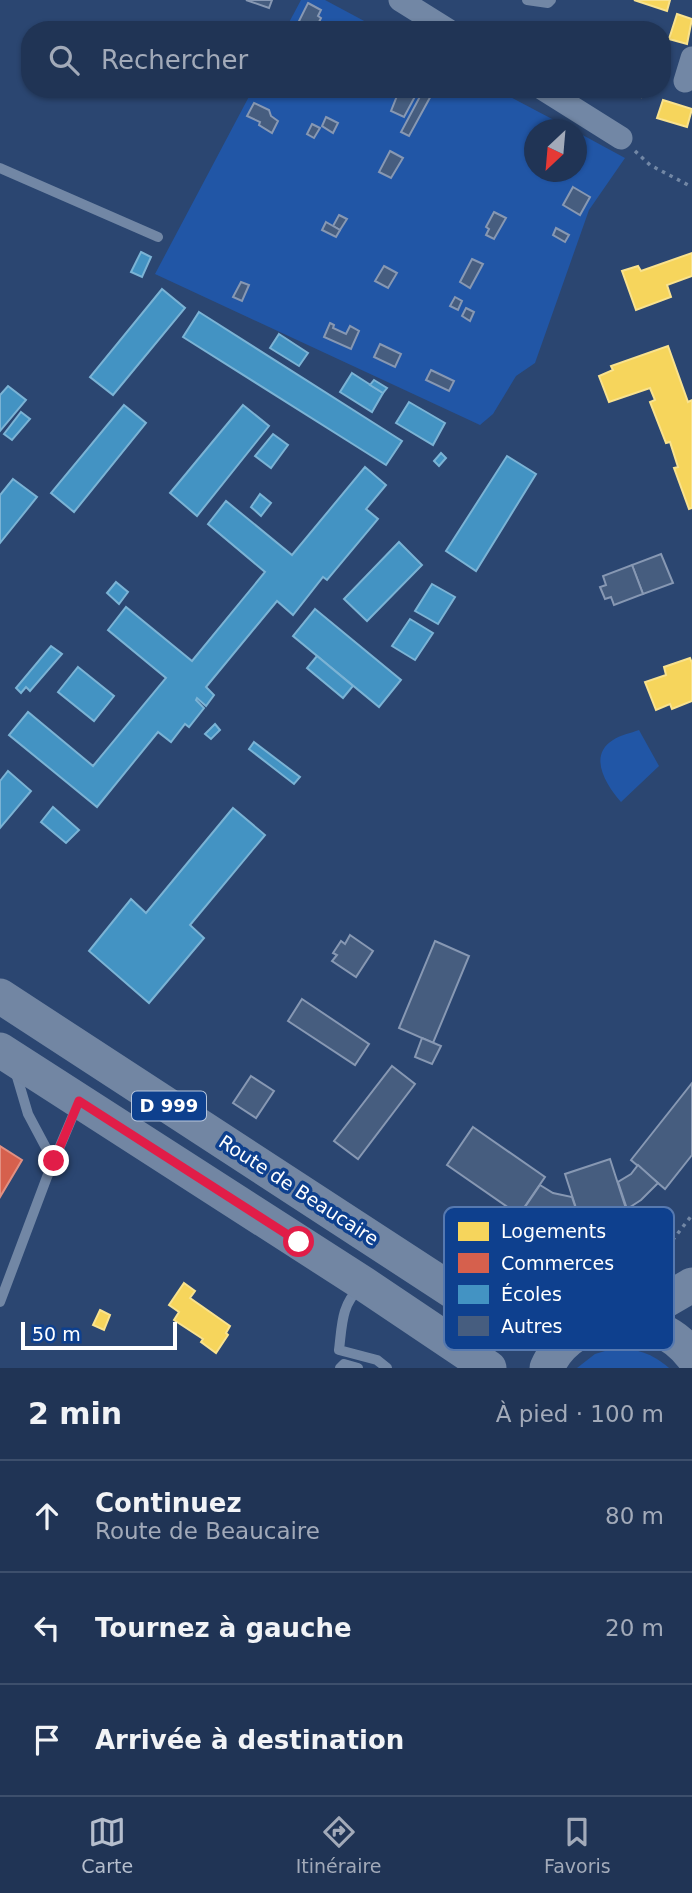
<!DOCTYPE html>
<html lang="fr">
<meta charset="utf-8">
<style>
:root{--surface:#203455;--page:#283c5b;--text:#f1f3f6;--muted:#a2aab9;--line:#3d4f6c;--accent:#b5becd}
body{margin:0;font-family:"DejaVu Sans",sans-serif;background:var(--page);color:var(--text)}
.compass{position:absolute;left:524px;top:119px;width:63px;height:63px;border-radius:50%;background:var(--surface);box-shadow:0 2px 5px #0004;rotate:206deg}
.scale{position:absolute;left:21px;bottom:18px;width:156px;box-sizing:border-box;padding-left:7px;border:4px solid #fff;border-top:0;font-size:19px;line-height:24px;white-space:nowrap;color:#fff;-webkit-text-stroke:5px #0e408e;paint-order:stroke}
.stop{position:absolute;width:21px;height:21px;margin:-16px;border:5px solid #e11d48;border-radius:50%;background:#fff}
.stop.end{background:#e11d48;border-color:#fff;box-shadow:0 2px 7px #0008}
.list{margin:0;padding:0;list-style:none}
h2{display:flex;justify-content:space-between;align-items:center;height:91px;margin:0;padding:0 28px;font-size:30px}
h2 small{font-size:23px;font-weight:400;color:var(--muted)}
.list li{display:grid;grid-template-columns:46px 1fr auto;gap:21px;align-items:center;box-sizing:border-box;height:112px;padding:0 28px;border-top:2px solid var(--line)}
.list b{display:block;font-size:26px;white-space:nowrap}
.list p{margin:0;font-size:23px;white-space:nowrap;color:var(--muted)}
.list em{font-size:23px;font-style:normal;color:var(--muted)}
.icon{flex:none;width:38px;height:38px;fill:none;stroke:currentColor;stroke-width:2;stroke-linecap:round;stroke-linejoin:round}
.map{position:relative;flex:none;width:692px;height:1368px;overflow:hidden}
.search{position:absolute;background:var(--surface);box-shadow:0 2px 5px #0004;left:21px;right:21px;top:21px;height:77px;display:flex;align-items:center;gap:18px;box-sizing:border-box;padding:0 24px;border-radius:28px;color:var(--muted);font-size:26px}
.sheet{height:427px;background:var(--surface)}
nav{display:flex;justify-content:space-around;align-items:center;box-sizing:border-box;height:98px;border-top:2px solid var(--line);background:var(--surface);font-size:19px;color:var(--muted)}
nav a{display:grid;justify-items:center;gap:4px}
nav .on{color:var(--accent)}
.map>svg:first-child{display:block}
.green{fill:#2156a6}
.homes{fill:#f6d55c;stroke:#f9e28d;stroke-width:2}
.shops{fill:#d6604d;stroke:#e29082;stroke-width:2}
.schools{fill:#4393c3;stroke:#7bb3d5;stroke-width:2}
.building{fill:#465d7f;stroke:#8798b3;stroke-width:2}
.lines{fill:none;stroke-linecap:round;stroke-linejoin:round}
.path{stroke:#7287a5;stroke-width:3.5;stroke-dasharray:3.5 5;stroke-linecap:butt}
.service{stroke:#7287a5;stroke-width:10}
.minor{stroke:#7287a5;stroke-width:23}
.primary{stroke:#7286a3;stroke-width:35}
.route{stroke:#e11d48;stroke-width:9}
.labels{text-anchor:middle;stroke-width:7;stroke-linejoin:round;paint-order:stroke}
.shield{fill:#0e408e;stroke:#b7c6dd;stroke-width:2}
.shield-label{font-size:18px;font-weight:bold;fill:#fff}
.street-label{font-size:19px;fill:#fff;stroke:#0e408e}
.key{fill:#0e408e;stroke:#5679b0;stroke-width:2}
.key-label{font-size:19px;fill:#fff}
</style>
<div class="map">
<svg width="692" height="1368" viewBox="0 0 692 1368">
<rect width="100%" height="100%" fill="#2b4671"/>
<g class="green">
<polygon points="301,0 325,0 381,30 285,30"/>
<polygon points="253,89 495,89 571,129 534,130 534,172 576,172 577,132 625,158 589,210 535,363 516,376 493,414 480,425 155,274"/>
<path d="M639,730L659,766L621,802C607,786 587,756 613,740C620,735 631,733 639,730Z"/>
<path d="M615,1348C637,1349 652,1353 669,1368H577L595,1354Z"/>
</g>
<g class="homes">
<polygon points="634,0 670,0 667,11"/>
<polygon points="677,14 692,19 687,44 669,39"/>
<polygon points="616,89 644,89 641,97"/>
<polygon points="663,100 692,109 687,127 657,118"/>
<polygon points="692,253 692,276 667,285 671,297 636,310 622,271 638,266 641,271"/>
<polygon points="668,346 688,402 692,400 692,508 689,509 674,468 678,467 670,442 666,443 650,402 655,400 650,388 609,402 599,376 613,370 611,366"/>
<polygon points="690,658 692,663 692,701 672,709 670,704 656,710 645,682 666,675 664,667"/>
<polygon points="184,1283 195,1291 190,1298 230,1326 226,1333 228,1335 216,1353 201,1342 203,1339 174,1320 179,1312 169,1305"/>
<polygon points="100,1310 110,1315 104,1330 93,1325"/>
</g>
<polygon class="shops" points="0,1146 22,1160 0,1197"/>
<g class="schools">
<polygon points="141,252 151,257 142,277 131,272"/>
<polygon points="162,289 185,308 113,395 90,377"/>
<polygon points="199,312 402,441 386,465 183,337"/>
<polygon points="279,334 308,353 299,366 270,348"/>
<polygon points="352,373 383,393 372,412 340,392"/>
<polygon points="374,380 387,388 383,393 370,385"/>
<polygon points="8,386 26,400 0,431 0,395"/>
<polygon points="409,402 445,423 433,445 396,423"/>
<polygon points="124,405 146,423 74,512 51,493"/>
<polygon points="243,405 269,426 197,516 170,493"/>
<polygon points="21,412 30,419 12,440 4,434"/>
<polygon points="273,434 288,445 271,468 255,456"/>
<polygon points="441,453 446,458 439,466 434,461"/>
<polygon points="507,456 536,474 476,571 446,551"/>
<polygon points="365,467 386,485 366,509 378,519 327,580 323,577 293,615 277,601 206,687 214,695 206,706 197,698 196,700 204,708 189,727 185,724 171,742 158,732 97,807 9,735 28,712 93,766 166,678 108,630 126,607 192,661 265,572 208,524 226,501 292,555"/>
<polygon points="13,479 37,497 0,543 0,495"/>
<polygon points="260,494 271,503 261,516 251,507"/>
<polygon points="399,542 422,565 367,621 344,599"/>
<polygon points="116,582 128,592 119,604 107,593"/>
<polygon points="432,584 455,597 438,624 415,611"/>
<polygon points="315,609 401,680 379,707 293,636"/>
<polygon points="410,619 433,633 415,660 392,646"/>
<polygon points="51,646 62,654 30,691 26,687 21,693 16,688"/>
<polygon points="317,656 353,686 343,698 307,668"/>
<polygon points="78,667 114,696 94,721 58,692"/>
<polygon points="215,724 220,730 211,739 205,734"/>
<polygon points="254,742 300,777 294,784 249,749"/>
<polygon points="8,771 31,791 0,828 0,781"/>
<polygon points="53,807 79,830 66,843 41,822"/>
<polygon points="233,808 265,835 190,925 204,938 149,1003 89,951 131,899 146,913"/>
</g>
<g class="building">
<polygon points="246,0 272,0 269,8"/>
<polygon points="308,3 321,10 318,16 321,18 315,30 299,21"/>
<polygon points="402,89 419,89 404,117 391,111 399,91"/>
<polygon points="424,89 431,89 433,92 409,136 401,132"/>
<polygon points="254,103 269,110 271,116 278,121 272,133 259,125 260,122 247,116"/>
<polygon points="326,117 338,123 333,133 322,126"/>
<polygon points="312,124 320,128 314,138 307,134"/>
<polygon points="390,151 403,158 391,178 379,172"/>
<polygon points="573,187 590,197 580,215 563,205"/>
<polygon points="494,212 506,218 494,239 486,235 489,229 486,227"/>
<polygon points="339,215 347,219 340,230 333,226"/>
<polygon points="326,222 340,230 336,237 322,230"/>
<polygon points="556,228 569,235 565,242 553,235"/>
<polygon points="472,259 483,264 470,288 460,282"/>
<polygon points="384,266 397,273 388,288 375,281"/>
<polygon points="241,282 249,285 242,301 233,297"/>
<polygon points="455,297 462,301 458,310 450,306"/>
<polygon points="466,308 474,312 470,321 462,316"/>
<polygon points="330,323 334,325 333,328 346,334 350,326 359,331 351,349 324,337"/>
<polygon points="380,344 401,354 395,367 374,357"/>
<polygon points="431,370 454,381 449,391 426,380"/>
<polygon points="661,554 673,583 643,594 632,565"/>
<polygon points="632,565 643,594 614,605 611,597 605,599 600,587 606,585 603,576"/>
<polygon points="350,935 373,951 356,977 332,961 337,955 333,953 341,941 345,944"/>
<polygon points="435,941 469,956 433,1043 399,1028"/>
<polygon points="302,999 369,1044 355,1065 288,1021"/>
<polygon points="422,1038 441,1046 432,1064 415,1057"/>
<polygon points="392,1066 415,1084 358,1159 334,1141"/>
<polygon points="251,1076 274,1091 256,1118 233,1103"/>
<polygon points="692,1083 692,1155 665,1189 631,1160"/>
<polygon points="473,1127 545,1177 519,1215 447,1165"/>
<polygon points="610,1159 630,1221 609,1232 585,1236 565,1174"/>
<polygon points="638,1165 658,1183 641,1200 627,1209 618,1182 631,1174"/>
<polygon points="540,1185 553,1193 572,1197 581,1224 551,1220 525,1207"/>
</g>
<g class="lines">
<g class="path">
<polyline points="635,151 650,165 692,187"/>
<polyline points="650,1276 658,1259 692,1215"/>
</g>
<g class="service">
<polyline points="527,0 548,3 551,0"/>
<polyline points="0,168 158,237"/>
<polyline points="15,1070 28,1114 53,1161"/>
<path d="M360,1288C341,1304 342,1327 339,1350L377,1360L387,1368"/>
<polyline points="0,1302 47,1177 77,1106"/>
<polyline points="340,1368 344,1364 358,1368"/>
</g>
<g class="minor">
<polyline points="400,0 448,30"/>
<polyline points="685,81 692,58"/>
<polyline points="543,89 621,138"/>
</g>
<g class="primary">
<path d="M0,996L474,1305C508,1323 534,1334 574,1335"/>
<polyline points="0,1050 364,1284 489,1368"/>
<polyline points="630,1321 692,1285"/>
<path d="M547,1368C572,1310 656,1307 692,1356"/>
</g>
</g>
<g class="lines">
<polyline class="route" points="54,1161 79,1101 299,1242"/>
</g>
<g class="labels">
<rect class="shield" x="132" y="1091.5" width="74" height="29" rx="5"/>
<g class="shield-label">
<text x="169" y="1112">D 999</text>
</g>
<g class="street-label">
<text transform="translate(299 1190) rotate(33)" y="7">Route de Beaucaire</text>
</g>
</g>
<rect x="444" y="1207" width="230" height="143" rx="10" class="key"/>
<rect x="458" y="1222" width="31" height="19" fill="#f6d55c"/>
<rect x="458" y="1253" width="31" height="20" fill="#d6604d"/>
<rect x="458" y="1285" width="31" height="19" fill="#4393c3"/>
<rect x="458" y="1316" width="31" height="20" fill="#465d7f"/>
<g class="key-label">
<text x="501" y="1238">Logements</text>
<text x="501" y="1270">Commerces</text>
<text x="501" y="1301">Écoles</text>
<text x="501" y="1333">Autres</text>
</g>
</svg>
<svg class="compass" viewBox="-18 -18 36 36"><path d="M0-13l5 13h-10z" fill="#e53935"/><path d="M0 13l5-13h-10z" fill="#a2aab9"/></svg>
<div class="scale">50 m</div>
<div class="stop" style="left:299px;top:1242px"></div>
<div class="stop end" style="left:54px;top:1161px"></div>
<div class="search"><svg class="icon" aria-label="search" viewBox="0 0 24 24"><circle cx="10" cy="10" r="6"/><path d="M15 15l6 6"/></svg>Rechercher</div>
</div>
<section class="sheet">
<h2>2 min<small>À pied · 100 m</small></h2>
<ul class="list">
<li><svg class="icon" aria-label="ahead" viewBox="0 0 24 24"><path d="M12 20V5M6 11l6-6 6 6"/></svg><div><b>Continuez</b><p>Route de Beaucaire</p></div><em>80 m</em></li>
<li><svg class="icon" aria-label="left" viewBox="0 0 24 24"><path d="M17 20v-9H6M10 6l-5 5 5 5"/></svg><div><b>Tournez à gauche</b></div><em>20 m</em></li>
<li><svg class="icon" aria-label="arrive" viewBox="0 0 24 24"><path d="M6 21V4h12l-3 4 3 4H6"/></svg><div><b>Arrivée à destination</b></div></li>
</ul>
</section>
<nav>
<a class="on"><svg class="icon" aria-label="map" viewBox="0 0 24 24"><path d="M3 6l6-2 6 2 6-2v14l-6 2-6-2-6 2zM9 4v14M15 6v14"/></svg>Carte</a>
<a><svg class="icon" aria-label="directions" viewBox="0 0 24 24"><path d="M12 3l9 9-9 9-9-9zM9 14v-3h6M13 9l2 2-2 2"/></svg>Itinéraire</a>
<a><svg class="icon" aria-label="saved" viewBox="0 0 24 24"><path d="M7 4h10v16l-5-4-5 4z"/></svg>Favoris</a>
</nav>
